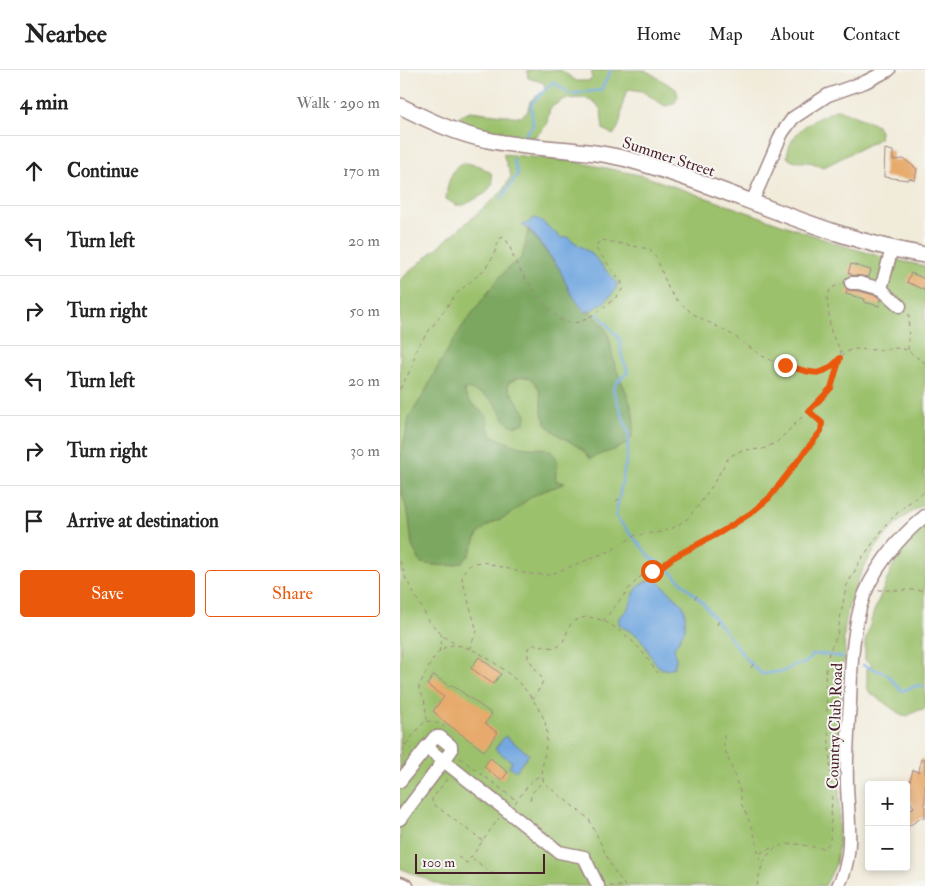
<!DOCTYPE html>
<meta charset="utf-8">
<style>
:root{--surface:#fff;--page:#f6f6f6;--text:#222;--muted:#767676;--line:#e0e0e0;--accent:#ea580c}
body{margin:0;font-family:"IM FELL Double Pica",serif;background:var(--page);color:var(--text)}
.controls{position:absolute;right:15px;bottom:15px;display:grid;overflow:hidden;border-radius:5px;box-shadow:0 2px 8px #0003}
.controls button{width:45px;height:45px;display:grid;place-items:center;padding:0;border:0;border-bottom:1px solid var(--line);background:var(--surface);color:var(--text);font:25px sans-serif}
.scale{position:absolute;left:15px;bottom:12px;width:130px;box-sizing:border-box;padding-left:5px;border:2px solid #4a1f2b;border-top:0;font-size:14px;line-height:18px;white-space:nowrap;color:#4a1f2b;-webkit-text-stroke:4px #f6f6f2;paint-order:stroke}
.stop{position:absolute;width:15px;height:15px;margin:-11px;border:4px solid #ea580c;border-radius:50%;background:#fff}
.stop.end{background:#ea580c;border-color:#fff;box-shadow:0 1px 5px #0008}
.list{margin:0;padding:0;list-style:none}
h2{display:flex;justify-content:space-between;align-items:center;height:65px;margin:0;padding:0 20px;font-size:21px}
h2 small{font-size:16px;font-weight:400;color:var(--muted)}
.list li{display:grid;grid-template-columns:32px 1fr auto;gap:15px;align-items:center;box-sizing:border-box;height:70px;padding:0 20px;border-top:1px solid var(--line)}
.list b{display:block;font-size:19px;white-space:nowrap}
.list em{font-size:16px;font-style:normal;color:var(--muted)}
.actions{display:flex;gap:10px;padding:15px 20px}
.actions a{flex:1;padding:11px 0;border:1px solid var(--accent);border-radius:5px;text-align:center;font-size:18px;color:var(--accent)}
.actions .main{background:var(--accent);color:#fff}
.icon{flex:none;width:28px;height:28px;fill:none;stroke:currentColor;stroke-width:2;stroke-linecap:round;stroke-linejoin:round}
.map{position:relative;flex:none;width:525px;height:816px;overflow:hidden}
header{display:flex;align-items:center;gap:30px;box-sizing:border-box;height:70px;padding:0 25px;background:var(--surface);border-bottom:1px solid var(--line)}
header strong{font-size:24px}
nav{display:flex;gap:28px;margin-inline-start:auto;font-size:18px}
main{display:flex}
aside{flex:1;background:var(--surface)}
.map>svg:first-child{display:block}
.green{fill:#9bc16c;stroke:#72704c}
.forest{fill:#7ca760;stroke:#636346}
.water{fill:#73a8e0;stroke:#5e6486}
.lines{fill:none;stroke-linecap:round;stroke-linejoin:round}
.stream{stroke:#73a8e0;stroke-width:2.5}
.building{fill:#e7aa6c}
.minor-casing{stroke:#9e8582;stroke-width:15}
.major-casing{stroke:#9e8582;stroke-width:18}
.path{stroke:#9e8582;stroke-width:1;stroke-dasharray:4 4;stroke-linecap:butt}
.minor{stroke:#fff;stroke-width:12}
.major{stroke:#fff;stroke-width:15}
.route{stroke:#ea580c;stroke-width:6}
.labels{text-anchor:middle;stroke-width:4;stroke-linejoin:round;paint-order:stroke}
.street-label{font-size:16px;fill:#4a1f2b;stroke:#f6f6f2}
</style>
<header>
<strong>Nearbee</strong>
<nav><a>Home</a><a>Map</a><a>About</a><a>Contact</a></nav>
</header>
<main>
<aside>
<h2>4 min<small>Walk · 290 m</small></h2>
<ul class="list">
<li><svg class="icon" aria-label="ahead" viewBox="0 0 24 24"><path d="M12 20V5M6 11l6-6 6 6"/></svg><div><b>Continue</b></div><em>170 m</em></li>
<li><svg class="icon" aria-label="left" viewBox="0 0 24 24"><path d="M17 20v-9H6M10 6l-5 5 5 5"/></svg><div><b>Turn left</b></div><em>20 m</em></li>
<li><svg class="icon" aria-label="right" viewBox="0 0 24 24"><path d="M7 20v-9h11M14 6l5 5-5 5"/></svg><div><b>Turn right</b></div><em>50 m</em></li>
<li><svg class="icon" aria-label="left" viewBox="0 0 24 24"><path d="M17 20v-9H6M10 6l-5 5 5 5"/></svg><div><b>Turn left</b></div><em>20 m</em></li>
<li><svg class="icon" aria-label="right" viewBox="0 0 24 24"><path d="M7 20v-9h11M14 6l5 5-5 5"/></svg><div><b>Turn right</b></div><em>30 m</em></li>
<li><svg class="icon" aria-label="arrive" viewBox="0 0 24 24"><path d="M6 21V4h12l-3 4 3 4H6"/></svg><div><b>Arrive at destination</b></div></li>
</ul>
<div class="actions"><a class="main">Save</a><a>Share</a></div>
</aside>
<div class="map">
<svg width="525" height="816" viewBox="0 0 525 816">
<rect width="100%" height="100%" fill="#f6f6f2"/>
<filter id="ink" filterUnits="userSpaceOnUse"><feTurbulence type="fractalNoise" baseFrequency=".02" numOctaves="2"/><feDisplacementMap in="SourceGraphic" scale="10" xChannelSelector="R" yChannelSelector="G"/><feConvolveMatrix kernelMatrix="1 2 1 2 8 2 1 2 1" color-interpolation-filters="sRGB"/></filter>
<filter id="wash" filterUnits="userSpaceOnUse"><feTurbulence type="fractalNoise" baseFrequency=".0096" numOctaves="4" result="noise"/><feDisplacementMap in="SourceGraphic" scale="20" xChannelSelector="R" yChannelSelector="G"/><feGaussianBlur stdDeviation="1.12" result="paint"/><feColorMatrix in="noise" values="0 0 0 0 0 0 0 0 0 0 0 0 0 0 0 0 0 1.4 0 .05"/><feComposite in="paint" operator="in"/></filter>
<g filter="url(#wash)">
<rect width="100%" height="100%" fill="#f1ebda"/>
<g class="green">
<path d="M127,0H161L176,11H189L192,8V0H245L276,19L278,26L274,34L265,36L242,21L229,19C218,32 226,51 213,65L203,59L201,40L195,32L185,28L164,29L150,38L146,56L136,66L115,70L71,58L59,46L70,41L121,47L128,41L130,31L145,20L144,13L128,8Z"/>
<path d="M438,39L477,55L480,62L479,69L424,97C419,96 413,92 407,92C399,91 393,94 387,87C390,59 415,49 438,39Z"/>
<path d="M103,84L172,91L244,106L441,175L482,187L525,196V434C479,457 449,513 444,564C443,573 446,581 445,590L441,596L439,772L436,794L425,816H42L0,798V210L103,121L111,106Z"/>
<path d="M66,93L80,96L91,103L93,113L86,123L64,135H56L46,129C47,116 49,106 58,95Z"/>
<polygon points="525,454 525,639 519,640 507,646 500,644 469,622 467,615 467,599 472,594 465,590 465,572 474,541 495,491 508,471"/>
</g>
<path class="forest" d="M128,159L159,198L169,220L186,242L190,241C196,247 203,254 207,262C211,271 211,282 214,292C220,312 240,343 232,365C227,381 202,381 190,389C183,374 158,369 147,355C137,341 146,323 133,311C125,303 116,309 108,313V318L126,344L125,353L115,356C103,355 101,340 94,332C88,326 73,319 64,319C64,330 79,339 87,346L88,357L93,366C103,371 117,377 127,378C139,379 149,375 156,388C160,395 154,404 156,411L165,413C155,418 143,420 133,426C123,432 116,441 105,447C97,451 88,454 82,460C71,470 75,484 62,492C52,498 32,495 21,493L12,476L9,448L0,416V390L10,345L23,326L37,298L61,258L98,209L109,197L121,189L125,177Z"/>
<g class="water">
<path d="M134,148L140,150L161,168L167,167L192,184L217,213C218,223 196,240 186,242L180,236L169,220L159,198L131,161L122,155L128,153Z"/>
<path d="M254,509L259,512L282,534L285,540V559L274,578L276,590L274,597C256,609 248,575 239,567C233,561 225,560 219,554V547C237,537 227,514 254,509Z"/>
<polygon points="105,666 129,684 116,701 109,696 112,692 95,679"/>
</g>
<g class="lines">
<g class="stream">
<polyline points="125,65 133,55 131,34 153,12 170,24 201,20 211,0"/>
<polyline points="101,129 118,104 113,89"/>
<polyline points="198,244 219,268 222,287 228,302 217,312 213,319 229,364 227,386 216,443 217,448 251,488 266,497 303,533 348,591 362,604 385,601 394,595 403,594 409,590 412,585 421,584 442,587"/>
<polyline points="463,595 487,604 501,621 519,615 525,618"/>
</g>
</g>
<g id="blocks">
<g class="building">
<polygon points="485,79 493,81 493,90 504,89 517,99 515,110 509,108 508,110 484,107"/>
<polygon points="451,194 471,200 469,207 451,205 451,204 448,203"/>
<polygon points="511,203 525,209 525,220 507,212"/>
<polygon points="447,220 459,221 477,226 481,230 480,236 464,232 465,229 446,224"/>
<polygon points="79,587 101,604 93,614 71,598"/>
<polygon points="34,605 50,617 52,615 92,644 85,653 98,663 84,681 37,646 37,644 33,641 44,627 27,615"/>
<polygon points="90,688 108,702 102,710 84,697"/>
<polygon points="521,689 525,689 525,748 521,748 506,758 506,742 514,737 506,726 513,700 519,702"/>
</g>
</g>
</g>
<g filter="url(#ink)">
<use href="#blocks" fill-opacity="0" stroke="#9e8582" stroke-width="1"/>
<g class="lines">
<defs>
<g id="minor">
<polyline points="352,132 382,63 393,48 428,25 465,12 489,0"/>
<polyline points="451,213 460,213 481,219 500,236"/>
<polyline points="481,219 492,178"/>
<polyline points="26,677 159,782 184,787 198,816"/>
<polyline points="0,711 35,667 40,667 51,676 51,681 0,749"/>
<polyline points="0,813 7,816"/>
<path d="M438,816C455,786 448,748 447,715C446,688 448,660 450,632C451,600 452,569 460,538C469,503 498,468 525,446"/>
</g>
<path id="major" d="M0,36C28,50 57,64 88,70C136,81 186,77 234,91C331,118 425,169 525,185"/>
</defs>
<use href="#minor" class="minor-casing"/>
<use href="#major" class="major-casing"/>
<g class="path">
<polyline points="508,280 509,244"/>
<path d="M0,319L13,295L15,282L20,273L56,224L85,199L93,187L99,170L102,167C111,171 111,185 116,193C122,206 153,248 165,252C176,255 186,250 194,244C204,237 217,229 223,218L221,211L197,180V174L202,170L249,179L257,189L269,220L275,228L293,244L331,264L362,286L377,293L411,303H419L431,297L445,283L452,279L478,280L498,278L507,280L525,293"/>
<polyline points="216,431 222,427"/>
<polyline points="0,491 6,509 29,551 43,566 57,575"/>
<polyline points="478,520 525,520"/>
<polyline points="295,529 298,523"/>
<polyline points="203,551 232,515 240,507 260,499 274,487 321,462 351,443 369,428 421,361 421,353 410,342"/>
<polyline points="317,555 320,548"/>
<path d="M69,579L77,561L62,509C63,497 72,492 83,492L127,504L149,505L212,480L236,465L261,462L273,458L287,449L298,436L312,416L329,387L342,380L363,379L377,372L431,318L439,295L441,281L431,263L427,227L431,218L441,214"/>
<polyline points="39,582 42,570 41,564"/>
<polyline points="351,598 354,592"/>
<path d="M133,629L141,616L143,610L128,588V578C138,569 151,583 160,575C167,569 166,558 173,552C193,537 223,561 237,576C245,584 250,594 258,603"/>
<polyline points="27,651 40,654 45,657"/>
<polyline points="324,665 324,677 341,724 341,733 353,759 361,795"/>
<polyline points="4,673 11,679"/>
<polyline points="60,688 117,731"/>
<path d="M0,689C3,674 17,661 27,649L24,628L19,621V615C27,604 32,582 48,576C68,569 110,603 123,617C132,628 143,642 146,656C150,675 138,697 144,713L189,749L213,799L225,816"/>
<polyline points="47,709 32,729 32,733 84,772"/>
<polyline points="130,730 132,723 143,711"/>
<polyline points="115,733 133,709 141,706"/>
<polyline points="360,783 374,777"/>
<polyline points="58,787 67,793 99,748"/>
<polyline points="72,788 93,804"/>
<polyline points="209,816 225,816"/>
<path d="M357,816C361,793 368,772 396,774C405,775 415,778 424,778L430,773L432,725L425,605L429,582L437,566L446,517L460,491L488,452L506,435L525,421"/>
</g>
<use href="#minor" class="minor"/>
<use href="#major" class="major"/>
</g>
</g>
<g class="lines" filter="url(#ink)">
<path class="route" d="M252,501L260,498L274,487L321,462L351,443L369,428L421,361L422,353L409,341L431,318L440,288C420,311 410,302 385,295"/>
</g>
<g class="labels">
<g class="street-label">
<text transform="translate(269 86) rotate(18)" y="6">Summer Street</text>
<text transform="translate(434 656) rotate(-88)" y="6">Country Club Road</text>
</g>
</g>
</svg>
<div class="controls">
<button>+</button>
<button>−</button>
</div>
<div class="scale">100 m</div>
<div class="stop" style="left:252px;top:501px"></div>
<div class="stop end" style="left:385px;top:295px"></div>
</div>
</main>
